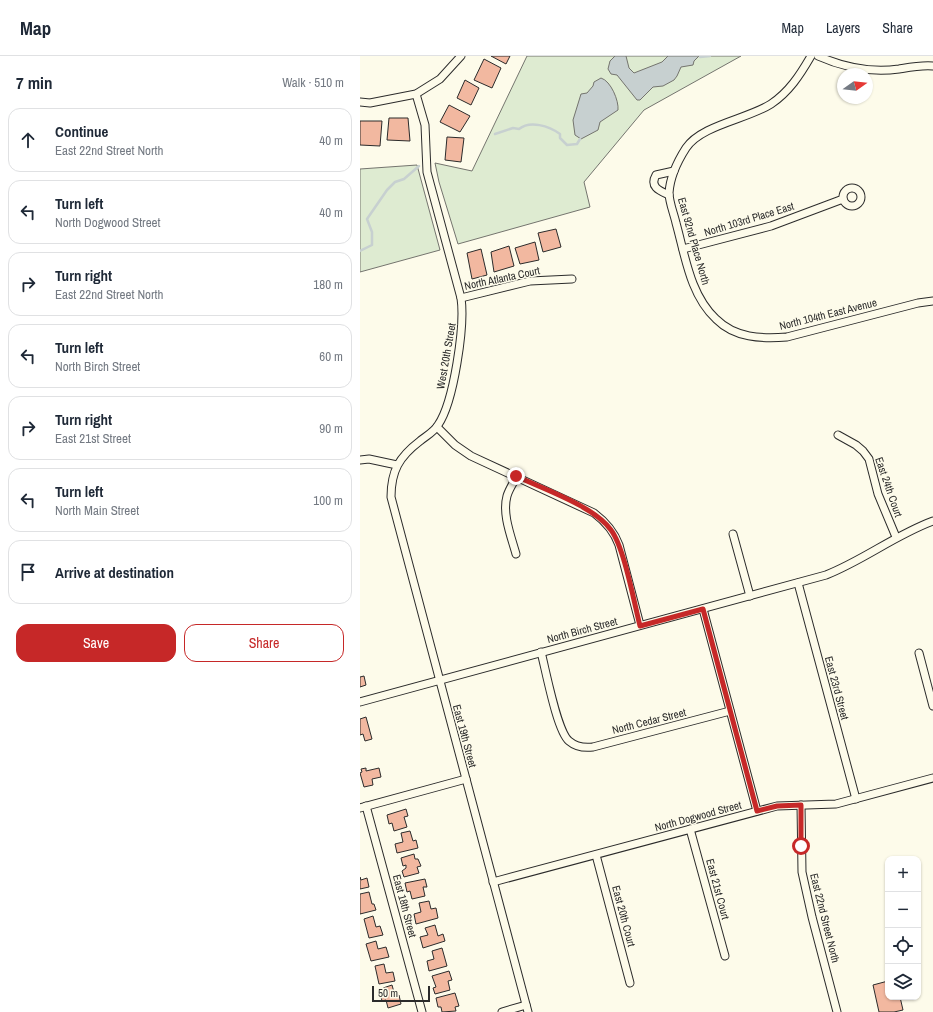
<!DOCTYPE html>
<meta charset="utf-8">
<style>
:root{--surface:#fff;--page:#f2f2f3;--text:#1f2937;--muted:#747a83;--line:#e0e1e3;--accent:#c62828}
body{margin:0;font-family:"Archivo Narrow",sans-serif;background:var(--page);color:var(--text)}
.controls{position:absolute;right:12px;bottom:12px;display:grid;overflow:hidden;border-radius:8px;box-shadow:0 1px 3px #0004}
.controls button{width:36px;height:36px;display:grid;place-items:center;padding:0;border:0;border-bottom:1px solid var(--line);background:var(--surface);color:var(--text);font:20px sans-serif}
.compass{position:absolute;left:477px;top:12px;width:36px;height:36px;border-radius:50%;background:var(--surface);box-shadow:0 1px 3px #0004;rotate:75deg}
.scale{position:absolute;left:12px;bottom:10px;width:58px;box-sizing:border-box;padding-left:4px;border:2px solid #2b2b2b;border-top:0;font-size:11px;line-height:14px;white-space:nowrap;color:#2b2b2b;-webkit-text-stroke:3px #fdfbea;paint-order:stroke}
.stop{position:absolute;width:12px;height:12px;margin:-9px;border:3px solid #c62828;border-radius:50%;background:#fff}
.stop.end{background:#c62828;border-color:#fff;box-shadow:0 1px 4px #0008}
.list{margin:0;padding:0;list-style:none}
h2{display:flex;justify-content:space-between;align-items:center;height:52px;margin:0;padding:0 16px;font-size:17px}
h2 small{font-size:13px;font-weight:400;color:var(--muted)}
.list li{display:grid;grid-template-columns:26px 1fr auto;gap:12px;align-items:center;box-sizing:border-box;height:64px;margin:0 8px 8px;padding:0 8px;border:1px solid var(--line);border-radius:12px}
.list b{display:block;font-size:15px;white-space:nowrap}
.list p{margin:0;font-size:13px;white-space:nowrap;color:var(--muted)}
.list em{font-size:13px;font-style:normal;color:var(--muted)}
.actions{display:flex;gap:8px;padding:12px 16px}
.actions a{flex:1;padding:9px 0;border:1px solid var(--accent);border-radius:12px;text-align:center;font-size:14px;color:var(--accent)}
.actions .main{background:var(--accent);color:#fff}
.icon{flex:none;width:22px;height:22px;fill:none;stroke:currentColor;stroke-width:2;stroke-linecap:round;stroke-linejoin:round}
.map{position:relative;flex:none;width:573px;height:956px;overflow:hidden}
header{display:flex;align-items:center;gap:24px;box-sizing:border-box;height:56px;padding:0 20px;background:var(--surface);border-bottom:1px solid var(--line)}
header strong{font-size:19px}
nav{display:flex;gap:22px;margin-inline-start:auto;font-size:14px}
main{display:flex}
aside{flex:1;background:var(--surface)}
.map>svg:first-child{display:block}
.green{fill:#deebd1;stroke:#74746e}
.water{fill:#c7d0d0;stroke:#74746e}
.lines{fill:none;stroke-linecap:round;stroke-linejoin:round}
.stream{stroke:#c7d0d0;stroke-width:2.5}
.building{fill:#f2b8a0;stroke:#2b2b2b}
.minor-casing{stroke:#2b2b2b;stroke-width:9}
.minor{stroke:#fdfbea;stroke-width:7}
.route{stroke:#c62828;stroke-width:5}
.labels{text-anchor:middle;stroke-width:3;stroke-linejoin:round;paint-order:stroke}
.street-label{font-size:11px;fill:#2b2b2b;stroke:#fdfbea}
</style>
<header>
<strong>Map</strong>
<nav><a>Map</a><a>Layers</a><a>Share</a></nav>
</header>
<main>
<aside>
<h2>7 min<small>Walk · 510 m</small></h2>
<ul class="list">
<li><svg class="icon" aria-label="ahead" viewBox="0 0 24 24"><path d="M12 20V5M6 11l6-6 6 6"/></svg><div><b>Continue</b><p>East 22nd Street North</p></div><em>40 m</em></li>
<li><svg class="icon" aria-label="left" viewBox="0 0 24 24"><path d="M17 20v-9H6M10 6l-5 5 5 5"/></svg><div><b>Turn left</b><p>North Dogwood Street</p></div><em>40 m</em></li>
<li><svg class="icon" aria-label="right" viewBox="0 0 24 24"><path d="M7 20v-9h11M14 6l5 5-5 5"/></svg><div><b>Turn right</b><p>East 22nd Street North</p></div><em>180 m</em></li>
<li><svg class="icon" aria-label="left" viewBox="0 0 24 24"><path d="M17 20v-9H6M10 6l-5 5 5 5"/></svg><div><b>Turn left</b><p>North Birch Street</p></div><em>60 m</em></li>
<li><svg class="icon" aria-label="right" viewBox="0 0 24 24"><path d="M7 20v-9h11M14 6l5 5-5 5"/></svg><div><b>Turn right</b><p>East 21st Street</p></div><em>90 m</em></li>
<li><svg class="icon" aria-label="left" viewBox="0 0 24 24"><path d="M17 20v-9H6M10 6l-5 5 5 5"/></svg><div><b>Turn left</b><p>North Main Street</p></div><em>100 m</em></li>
<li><svg class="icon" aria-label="arrive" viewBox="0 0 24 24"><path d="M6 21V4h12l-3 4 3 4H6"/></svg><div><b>Arrive at destination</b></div></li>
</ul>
<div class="actions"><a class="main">Save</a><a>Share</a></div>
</aside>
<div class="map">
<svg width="573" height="956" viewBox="0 0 573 956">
<rect width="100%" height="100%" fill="#fdfbea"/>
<g class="green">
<polygon points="167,0 381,0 284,54 224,126 230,151 98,188 79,126 75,107 112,115"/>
<polygon points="57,109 80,194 0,216 0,113"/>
</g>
<g class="water">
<polygon points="255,0 266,0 269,12 274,17 302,6 308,0 339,0 334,5 333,9 321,11 317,20 314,24 303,30 293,31 280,44 277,44 257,19 251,18 248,13 250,5"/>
<path d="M241,22C251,25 259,45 258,54L240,66L238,74L221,83L215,79L213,64L221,38L227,37L233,30L234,26Z"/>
</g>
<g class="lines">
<g class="stream">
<polyline points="340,1 350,0"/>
<path d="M135,78L153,72L159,73C170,64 189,70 200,78V82L207,89L217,88L220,83"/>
<polyline points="0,195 12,189 12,176 7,163 27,134 35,126 44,123 59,110"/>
</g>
</g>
<g class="building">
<polygon points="131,0 150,0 146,8"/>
<polygon points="124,3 141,12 132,32 114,24"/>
<polygon points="105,24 119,32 111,49 97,42"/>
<polygon points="89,49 110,60 100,76 80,66"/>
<polygon points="29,62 48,62 50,85 27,84"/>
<polygon points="0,65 22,65 20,90 0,89"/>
<polygon points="87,81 104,82 101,106 85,104"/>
<polygon points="196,173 201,191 183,196 178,177"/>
<polygon points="175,186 179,204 160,208 155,192"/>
<polygon points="149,190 154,210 134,216 131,196"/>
<polygon points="121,193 127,219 112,223 107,197"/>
<polygon points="4,620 6,629 0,631 0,621"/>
<polygon points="6,661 12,683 5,685 3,678 0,679 0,663"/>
<polygon points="6,712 6,715 19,712 21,721 12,723 13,729 4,731 0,717 2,716 1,713"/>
<polygon points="46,753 48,760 44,761 47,771 34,775 32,767 29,768 27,759"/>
<polygon points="50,775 53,785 56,784 58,792 37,797 35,788 43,786 41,777"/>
<polygon points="54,798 55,803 58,803 61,810 57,811 59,817 44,821 42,815 46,812 46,809 43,810 41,802"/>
<polygon points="0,821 1,824 7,822 9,831 0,833"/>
<polygon points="65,823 67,831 63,831 65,840 52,843 50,835 47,836 45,827"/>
<polygon points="9,836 12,848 14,848 16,854 0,858 0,838"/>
<polygon points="69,845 71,853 76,852 78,862 56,868 54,858 61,856 59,847"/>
<polygon points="13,860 16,871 20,870 23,879 9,882 4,863"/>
<polygon points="75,869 78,880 83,878 85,885 63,892 60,881 68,879 65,872"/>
<polygon points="16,885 18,893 26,891 29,901 11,905 6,888"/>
<polygon points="82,892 87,910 69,915 67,905 74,903 72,895"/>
<polygon points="24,908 26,917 33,916 35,925 19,928 15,910"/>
<polygon points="89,915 92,924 88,925 90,934 75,938 73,932 76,931 72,920"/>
<polygon points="528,925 528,941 540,941 543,954 534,956 519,956 513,929"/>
<polygon points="32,929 35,940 39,939 41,948 28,952 26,944 22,945 20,937 24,936 23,932"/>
<polygon points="95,937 99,950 95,951 96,955 82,956 81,951 78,951 76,942"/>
</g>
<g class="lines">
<defs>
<g id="minor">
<path d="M451,0C440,19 429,36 411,48C388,63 341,69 326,92C317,106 310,121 309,137C309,146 314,158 316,167C325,199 330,239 356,263C375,282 401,283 427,281L558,247L573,245"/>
<path d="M458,0C485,12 510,17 539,13C551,11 561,9 573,10"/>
<path d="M56,38L65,69L67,116L101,242C105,269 94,346 78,369C74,376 66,380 60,385C39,401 31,415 31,441L168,956"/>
<polyline points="0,46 10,47 56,38 80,23 101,0"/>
<circle cx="492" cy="141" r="9"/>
<path d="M309,139C300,135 289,131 296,119L314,115"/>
<polyline points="323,193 411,170 483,143"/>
<polyline points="101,242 170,225 212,223"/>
<path d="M77,371L95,389L111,400L234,457C246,466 254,475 259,489L280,569"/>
<polyline points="478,379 496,389 503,395 509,403 518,438 536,481"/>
<polyline points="0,404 9,403 37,409"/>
<polyline points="373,478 390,540"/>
<path d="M156,498C151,480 142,458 147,440C149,433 154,426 157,420"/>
<polyline points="438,527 496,743"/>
<polyline points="343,553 397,755"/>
<path d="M181,596C186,615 197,675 209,685C216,691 225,692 233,691L370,655"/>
<polyline points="559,597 573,650"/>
<path d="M0,646L466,519C504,504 535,479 573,465"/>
<polyline points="441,749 442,816 452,861 477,956"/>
<polyline points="6,750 62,956"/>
<polyline points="0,752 106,723"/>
<polyline points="330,773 365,900"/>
<polyline points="236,799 270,927"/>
<polyline points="133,826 417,750 476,748 573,722"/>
<polyline points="142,956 166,949"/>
</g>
</defs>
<use href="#minor" class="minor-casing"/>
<use href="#minor" class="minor"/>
</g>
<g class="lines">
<path class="route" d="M156,420C183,433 234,450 251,474C264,491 274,546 280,570L343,553L397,755L417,750L441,749V790"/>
</g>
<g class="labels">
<g class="street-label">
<text transform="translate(389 163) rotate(-17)" y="4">North 103rd Place East</text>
<text transform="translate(334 185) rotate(74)" y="4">East 92nd Place North</text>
<text transform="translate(142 222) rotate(-12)" y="4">North Atlanta Court</text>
<text transform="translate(468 258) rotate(-14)" y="4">North 104th East Avenue</text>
<text transform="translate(86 300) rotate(-80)" y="4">West 20th Street</text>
<text transform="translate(529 431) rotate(71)" y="4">East 24th Court</text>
<text transform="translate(222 574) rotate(-15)" y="4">North Birch Street</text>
<text transform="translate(477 632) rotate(75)" y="4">East 23rd Street</text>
<text transform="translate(289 665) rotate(-14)" y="4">North Cedar Street</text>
<text transform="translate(105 680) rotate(75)" y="4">East 19th Street</text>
<text transform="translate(338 760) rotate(-15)" y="4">North Dogwood Street</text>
<text transform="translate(358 833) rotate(75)" y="4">East 21st Court</text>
<text transform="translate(45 850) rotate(75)" y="4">East 18th Street</text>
<text transform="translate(264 860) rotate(75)" y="4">East 20th Court</text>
<text transform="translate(465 862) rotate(76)" y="4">East 22nd Street North</text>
</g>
</g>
</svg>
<div class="controls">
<button>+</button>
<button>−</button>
<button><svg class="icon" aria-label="locate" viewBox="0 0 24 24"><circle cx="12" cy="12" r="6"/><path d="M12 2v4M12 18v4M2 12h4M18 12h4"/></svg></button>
<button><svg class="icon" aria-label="layers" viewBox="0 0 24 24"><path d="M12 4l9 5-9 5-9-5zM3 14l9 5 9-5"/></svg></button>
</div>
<svg class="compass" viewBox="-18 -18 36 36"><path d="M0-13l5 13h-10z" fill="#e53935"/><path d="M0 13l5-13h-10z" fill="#747a83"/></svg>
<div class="scale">50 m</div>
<div class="stop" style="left:441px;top:790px"></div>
<div class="stop end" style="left:156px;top:420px"></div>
</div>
</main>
